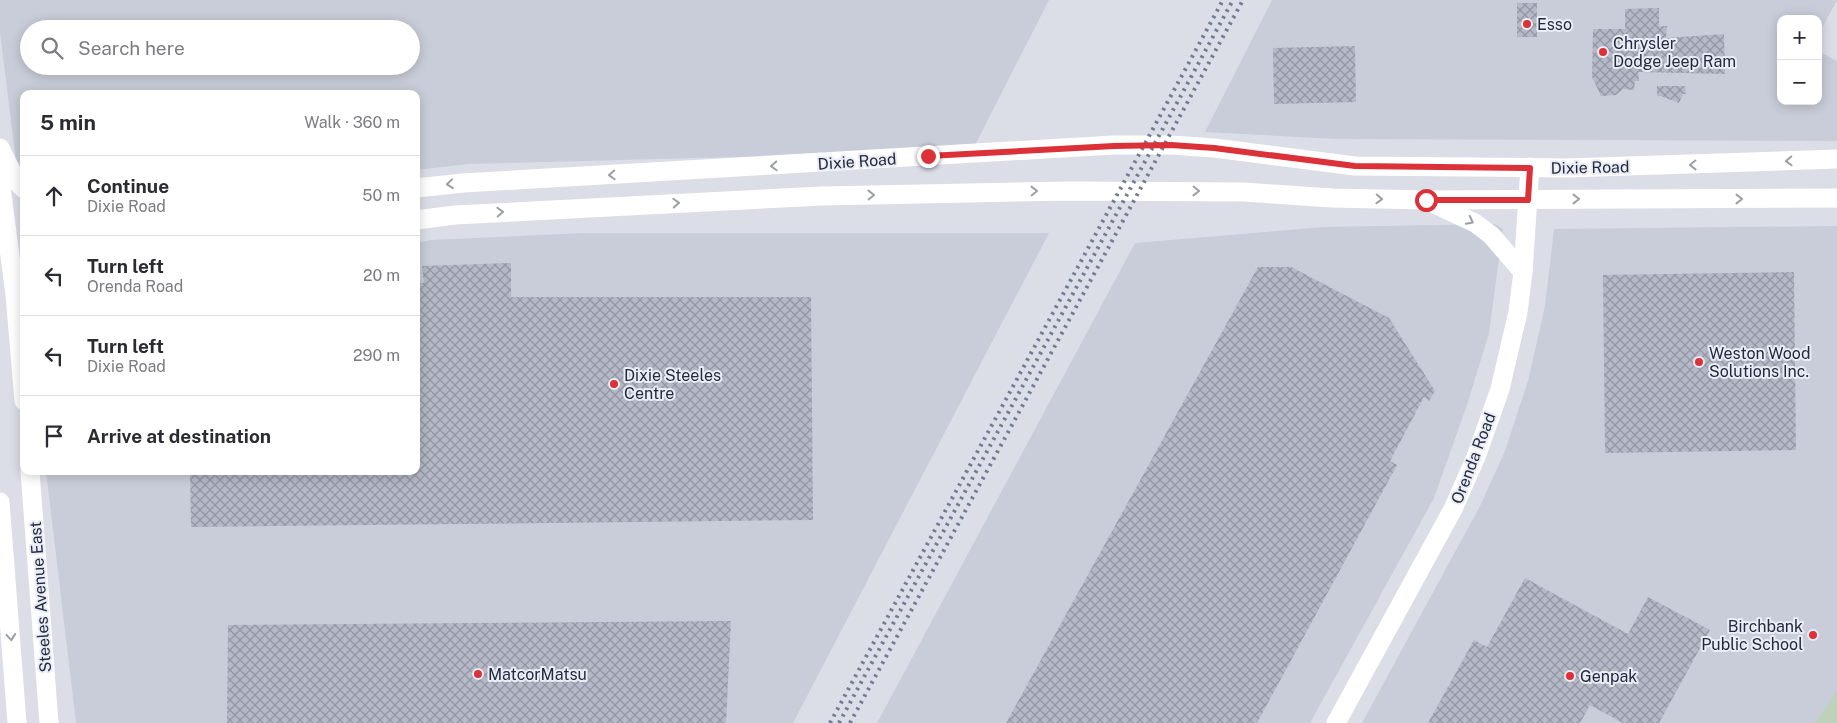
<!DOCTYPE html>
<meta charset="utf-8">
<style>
:root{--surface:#fff;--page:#f7f7f7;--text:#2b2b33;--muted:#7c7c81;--line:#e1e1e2}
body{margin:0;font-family:"Public Sans",sans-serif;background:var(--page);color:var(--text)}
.controls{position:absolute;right:15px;top:15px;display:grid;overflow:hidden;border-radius:10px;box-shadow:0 2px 12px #0003}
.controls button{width:45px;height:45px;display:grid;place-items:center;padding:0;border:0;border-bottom:1px solid var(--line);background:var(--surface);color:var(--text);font:25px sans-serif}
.stop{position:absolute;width:15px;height:15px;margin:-11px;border:4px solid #da3238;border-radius:50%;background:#fff}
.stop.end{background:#da3238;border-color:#fff;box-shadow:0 1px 5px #0008}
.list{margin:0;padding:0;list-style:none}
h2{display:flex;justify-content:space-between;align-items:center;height:65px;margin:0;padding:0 20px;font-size:21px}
h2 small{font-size:16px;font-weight:400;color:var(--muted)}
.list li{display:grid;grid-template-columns:32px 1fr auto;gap:15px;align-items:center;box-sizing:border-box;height:80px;padding:0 20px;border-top:1px solid var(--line)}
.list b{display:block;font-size:19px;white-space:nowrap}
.list p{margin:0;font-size:16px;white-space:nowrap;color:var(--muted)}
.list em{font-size:16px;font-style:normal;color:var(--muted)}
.icon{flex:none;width:28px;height:28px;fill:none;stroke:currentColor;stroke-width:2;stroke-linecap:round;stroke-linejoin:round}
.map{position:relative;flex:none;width:1837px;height:723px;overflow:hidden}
.search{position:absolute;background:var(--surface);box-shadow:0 2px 12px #0003;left:20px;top:20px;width:400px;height:55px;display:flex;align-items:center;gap:12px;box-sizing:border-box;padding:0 18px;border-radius:28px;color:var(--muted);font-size:19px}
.panel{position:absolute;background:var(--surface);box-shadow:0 2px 12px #0003;left:20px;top:90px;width:400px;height:385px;border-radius:10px}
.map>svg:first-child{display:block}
.built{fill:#c9cdd9;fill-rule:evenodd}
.grass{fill:#bed2bb}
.building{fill:url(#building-cross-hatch)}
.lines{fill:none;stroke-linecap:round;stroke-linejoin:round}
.secondary{stroke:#fff;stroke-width:19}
.rail{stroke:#737b92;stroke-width:4;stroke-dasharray:2.5 5;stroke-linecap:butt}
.oneway{stroke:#9c9fa8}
.route{stroke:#da3238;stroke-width:6}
.poi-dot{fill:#da3238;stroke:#eaedf5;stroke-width:2}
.labels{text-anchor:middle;stroke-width:4;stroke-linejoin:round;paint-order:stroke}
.poi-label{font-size:16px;fill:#242a3e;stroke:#eaedf5;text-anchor:start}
.street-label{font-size:16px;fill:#242a3e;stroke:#eaedf5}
</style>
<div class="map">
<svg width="1837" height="723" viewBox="0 0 1837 723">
<defs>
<pattern id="building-cross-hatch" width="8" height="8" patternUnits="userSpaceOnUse" patternTransform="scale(1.25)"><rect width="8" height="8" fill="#b5b9c7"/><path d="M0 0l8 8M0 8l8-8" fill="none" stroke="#9397a3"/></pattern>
</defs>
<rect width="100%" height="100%" fill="#dbdee7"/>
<g class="built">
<path d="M0,0H1049L972,151L468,164L416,170V94H24V191L19,186L0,32ZM29,29H411V66H29Z"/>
<polygon points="1272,0 1837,0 1818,36 1818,19 1781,19 1781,101 1818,101 1818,51 1837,61 1837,141 1338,139 1205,132"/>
<polygon points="1495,224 1503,229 1489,333 1467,405 1434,498 1310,723 877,723 1135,243 1324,227"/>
<polygon points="1837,226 1837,723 1362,723 1480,506 1505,451 1528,381 1545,306 1554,229"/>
<polygon points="584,233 1049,233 793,723 76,723 46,471 416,471 416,243 431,240"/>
</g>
<polygon class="grass" points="1837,691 1837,723 1815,723"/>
<g class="building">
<rect x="1517" y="3" width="20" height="34"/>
<polygon points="1659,8 1659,26 1667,26 1666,38 1724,34 1725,74 1638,72 1639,81 1635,81 1634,90 1623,89 1616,95 1601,96 1592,77 1593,29 1625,29 1625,9"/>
<polygon points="1355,46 1356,102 1274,104 1273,48"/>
<polygon points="1657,86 1685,86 1686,94 1683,94 1679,103 1661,96 1657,96"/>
<polygon points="511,263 511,297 811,297 813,520 191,527 190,471 416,471 416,283 424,283 422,266"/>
<polygon points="1258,267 1291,267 1389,318 1435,391 1429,401 1424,397 1390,461 1397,465 1257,723 1006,723"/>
<polygon points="1794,272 1796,450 1605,453 1603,275"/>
<polygon points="1525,578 1628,634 1648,597 1710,630 1659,723 1623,723 1590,705 1580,723 1428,723 1474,640 1487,647"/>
<polygon points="731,621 726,723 227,723 228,625"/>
</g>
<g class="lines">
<g class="secondary">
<polyline points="0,148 17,182 24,189"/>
<polyline points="0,179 15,295 24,401"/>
<polyline points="416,188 463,183 1114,145 1171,145 1214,148 1355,166 1567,168 1837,159"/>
<polyline points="1432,203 1475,223 1491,235 1523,272"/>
<polyline points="416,220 455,215 822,196 1069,191 1243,192 1332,198 1426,200 1837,198"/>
<polyline points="30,471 49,723"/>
<polyline points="0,502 17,723"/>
<polyline points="1336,723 1453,509 1476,457 1500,389 1518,312 1523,272 1530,167"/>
</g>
<g class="rail">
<polyline points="830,723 1223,0"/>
<polyline points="839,723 1233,0"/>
<polyline points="850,723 1243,0"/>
</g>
</g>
<defs><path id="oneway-chevron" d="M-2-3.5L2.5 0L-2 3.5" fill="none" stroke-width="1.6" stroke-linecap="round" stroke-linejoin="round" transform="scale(1.25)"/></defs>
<g class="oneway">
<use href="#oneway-chevron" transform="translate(1789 161) rotate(178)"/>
<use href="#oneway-chevron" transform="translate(1693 165) rotate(179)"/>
<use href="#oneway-chevron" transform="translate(774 166) rotate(177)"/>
<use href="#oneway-chevron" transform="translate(612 175) rotate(177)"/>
<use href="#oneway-chevron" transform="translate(450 184) rotate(174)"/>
<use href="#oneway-chevron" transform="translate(1034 191) rotate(-1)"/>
<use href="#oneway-chevron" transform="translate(1196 191) rotate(1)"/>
<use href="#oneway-chevron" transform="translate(871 195) rotate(-1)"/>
<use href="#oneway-chevron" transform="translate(1379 199) rotate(2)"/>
<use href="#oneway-chevron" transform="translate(1576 199)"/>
<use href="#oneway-chevron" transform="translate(1739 199)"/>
<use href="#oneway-chevron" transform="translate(676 203) rotate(-3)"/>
<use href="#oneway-chevron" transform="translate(500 212) rotate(-3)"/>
<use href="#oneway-chevron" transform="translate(1470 221) rotate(27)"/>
<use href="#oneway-chevron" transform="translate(11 637) rotate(85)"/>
</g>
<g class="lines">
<polyline class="route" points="928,156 1114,146 1171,145 1214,148 1355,166 1530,168 1528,200 1426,200"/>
</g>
<g class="poi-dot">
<circle cx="1527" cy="24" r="5"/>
<circle cx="1603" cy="52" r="5"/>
<circle cx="1699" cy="362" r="5"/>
<circle cx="614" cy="384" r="5"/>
<circle cx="1813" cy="635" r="5"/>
<circle cx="478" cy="674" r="5"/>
<circle cx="1570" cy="676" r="5"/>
</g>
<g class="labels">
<g class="poi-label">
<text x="1537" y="30">Esso</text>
<text x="1613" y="49">Chrysler<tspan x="1613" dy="18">Dodge Jeep Ram</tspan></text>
<text x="1709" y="359">Weston Wood<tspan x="1709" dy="18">Solutions Inc.</tspan></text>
<text x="624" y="381">Dixie Steeles<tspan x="624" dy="18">Centre</tspan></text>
<text x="1803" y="632" text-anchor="end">Birchbank<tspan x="1803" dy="18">Public School</tspan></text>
<text x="488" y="680">MatcorMatsu</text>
<text x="1580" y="682">Genpak</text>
</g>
<g class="street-label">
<text transform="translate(857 161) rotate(-4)" y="6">Dixie Road</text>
<text transform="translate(1590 167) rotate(-1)" y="6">Dixie Road</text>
<text transform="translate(1473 458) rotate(-69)" y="6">Orenda Road</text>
<text transform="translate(40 597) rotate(-94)" y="6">Steeles Avenue East</text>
</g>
</g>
</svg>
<div class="controls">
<button>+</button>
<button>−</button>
</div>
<div class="stop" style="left:1426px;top:200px"></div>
<div class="stop end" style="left:928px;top:156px"></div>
<div class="search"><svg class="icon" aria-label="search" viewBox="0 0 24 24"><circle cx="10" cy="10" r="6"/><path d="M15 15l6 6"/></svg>Search here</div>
<section class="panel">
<h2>5 min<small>Walk · 360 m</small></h2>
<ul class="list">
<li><svg class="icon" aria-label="ahead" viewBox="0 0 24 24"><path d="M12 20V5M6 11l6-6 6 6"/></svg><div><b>Continue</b><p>Dixie Road</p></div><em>50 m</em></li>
<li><svg class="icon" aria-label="left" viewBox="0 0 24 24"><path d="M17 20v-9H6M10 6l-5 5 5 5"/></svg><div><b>Turn left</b><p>Orenda Road</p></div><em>20 m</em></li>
<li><svg class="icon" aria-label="left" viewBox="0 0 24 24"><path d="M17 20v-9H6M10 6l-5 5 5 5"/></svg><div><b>Turn left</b><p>Dixie Road</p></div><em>290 m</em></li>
<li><svg class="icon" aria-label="arrive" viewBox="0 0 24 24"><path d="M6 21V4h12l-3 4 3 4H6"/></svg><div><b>Arrive at destination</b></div></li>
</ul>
</section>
</div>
